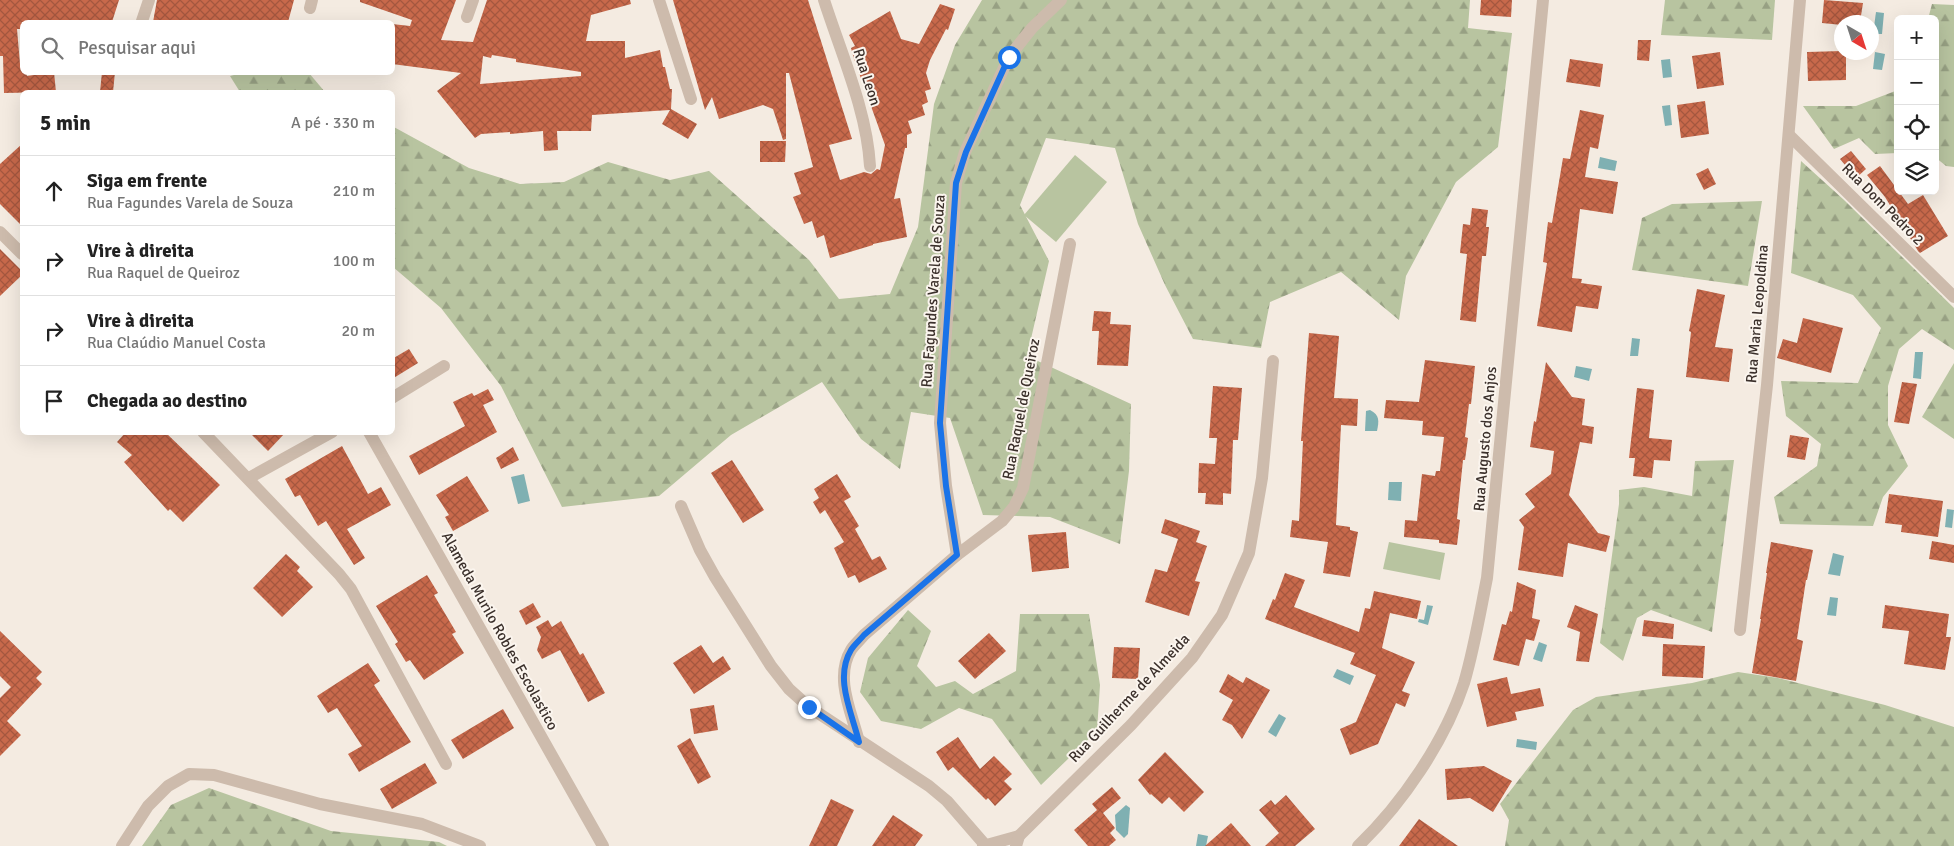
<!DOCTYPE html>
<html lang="pt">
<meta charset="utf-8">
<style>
:root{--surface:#fff;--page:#f2f2f2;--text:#222;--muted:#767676;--line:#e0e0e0}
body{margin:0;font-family:Signika,sans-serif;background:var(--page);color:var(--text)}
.controls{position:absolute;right:15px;top:15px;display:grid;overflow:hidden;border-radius:8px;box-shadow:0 5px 20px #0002}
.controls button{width:45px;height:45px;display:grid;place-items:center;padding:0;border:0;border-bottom:1px solid var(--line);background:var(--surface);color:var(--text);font:25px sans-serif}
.compass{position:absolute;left:1834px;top:15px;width:45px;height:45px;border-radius:50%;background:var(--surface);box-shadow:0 5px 20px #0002;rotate:141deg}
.stop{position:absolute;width:15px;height:15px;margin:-11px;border:4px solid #1a73e8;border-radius:50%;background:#fff}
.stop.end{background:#1a73e8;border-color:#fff;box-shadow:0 1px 5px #0008}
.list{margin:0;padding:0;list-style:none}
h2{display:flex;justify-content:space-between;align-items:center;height:65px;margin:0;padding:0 20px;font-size:21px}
h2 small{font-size:16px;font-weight:400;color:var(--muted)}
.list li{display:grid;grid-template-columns:32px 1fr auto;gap:15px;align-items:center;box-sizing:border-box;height:70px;padding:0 20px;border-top:1px solid var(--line)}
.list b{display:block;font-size:19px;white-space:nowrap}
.list p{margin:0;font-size:16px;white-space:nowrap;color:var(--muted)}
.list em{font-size:16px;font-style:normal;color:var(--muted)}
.icon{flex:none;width:28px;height:28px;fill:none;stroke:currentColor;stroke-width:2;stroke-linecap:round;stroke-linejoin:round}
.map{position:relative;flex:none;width:1954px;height:846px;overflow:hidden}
.search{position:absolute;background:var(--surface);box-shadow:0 5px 20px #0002;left:20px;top:20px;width:375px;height:55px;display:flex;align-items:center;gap:12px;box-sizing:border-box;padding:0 18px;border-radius:8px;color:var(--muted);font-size:19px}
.panel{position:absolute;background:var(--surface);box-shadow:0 5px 20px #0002;left:20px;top:90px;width:375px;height:345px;border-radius:8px}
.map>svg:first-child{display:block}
.grass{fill:#b8c4a0}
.forest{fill:url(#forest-firs)}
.water{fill:#7fb0b2}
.building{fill:url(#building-cross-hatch);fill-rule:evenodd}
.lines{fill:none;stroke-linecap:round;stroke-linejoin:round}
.minor{stroke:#cdbbac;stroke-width:12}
.route{stroke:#1a73e8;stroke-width:6}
.labels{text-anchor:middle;stroke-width:4;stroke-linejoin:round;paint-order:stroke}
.street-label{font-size:15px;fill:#3b302b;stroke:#fbf5ee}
</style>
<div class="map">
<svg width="1954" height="846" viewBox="0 0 1954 846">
<defs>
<pattern id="forest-firs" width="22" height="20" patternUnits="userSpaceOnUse" patternTransform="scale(1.25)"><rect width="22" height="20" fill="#b8c4a0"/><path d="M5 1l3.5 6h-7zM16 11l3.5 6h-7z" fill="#97a083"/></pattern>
<pattern id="building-cross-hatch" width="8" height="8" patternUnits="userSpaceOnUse" patternTransform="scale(1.25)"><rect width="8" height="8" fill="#c8694b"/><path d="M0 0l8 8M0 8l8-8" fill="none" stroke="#a4573f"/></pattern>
</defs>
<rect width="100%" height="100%" fill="#f4ebe1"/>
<g class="grass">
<polygon points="1075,155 1107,182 1056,242 1024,215"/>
<polygon points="1389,542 1445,553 1440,580 1383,569"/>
</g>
<g class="forest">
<polygon points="982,0 1470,0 1468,28 1512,33 1498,147 1456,182 1406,276 1399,320 1341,272 1270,302 1261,348 1193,339 1165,285 1138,224 1115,148 1046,138 1020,205 1049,261 1027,356 1131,404 1129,471 1120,544 1050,517 983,515 950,418 911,412 900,469 861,439 822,382 731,435 659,496 562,507 501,386 441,308 393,267 392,126 469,168 520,184 564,182 608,162 670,180 709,171 809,260 839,299 890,294 918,227 934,104 955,45"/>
<polygon points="1665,0 1775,0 1772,40 1661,35"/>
<polygon points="1932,4 1954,5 1954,167 1946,166 1935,157 1935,19 1928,19"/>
<polygon points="242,73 309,73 325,92 240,92 230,76"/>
<polygon points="1898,90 1898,153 1875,154 1859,138 1834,149 1803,106 1856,106"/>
<polygon points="1801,161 1843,199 1954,308 1954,350 1922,329 1899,349 1888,386 1888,425 1908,466 1883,497 1873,526 1780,524 1774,497 1817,466 1821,444 1786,416 1781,381 1858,383 1881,328 1853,295 1791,273"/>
<polygon points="1762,201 1748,286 1632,270 1642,218 1672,204"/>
<polygon points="1954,363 1954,439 1922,417"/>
<polygon points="1734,460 1712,632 1651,610 1637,618 1623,661 1600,643 1619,504 1619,490 1644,487 1692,496 1695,461"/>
<polygon points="908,610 931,631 917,666 936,687 955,681 973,694 1016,671 1020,614 1089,614 1100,685 1097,731 1041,785 992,719 959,708 921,729 881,721 860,692 868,658"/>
<polygon points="1738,672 1778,678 1885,705 1954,727 1954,846 1505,846 1509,820 1500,804 1573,710 1596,697 1692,683"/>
<polygon points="209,788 331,831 439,842 447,846 142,846 171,805"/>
</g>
<g class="water">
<polygon points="1876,12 1884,13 1882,34 1873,34"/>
<polygon points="1875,52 1885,54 1882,70 1873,69"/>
<polygon points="1670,59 1672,77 1663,78 1661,60"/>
<polygon points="1670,105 1672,125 1665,126 1662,106"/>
<polygon points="1600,157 1617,161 1615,171 1598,168"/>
<polygon points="1632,338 1640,339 1638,356 1630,356"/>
<polygon points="1915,352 1923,352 1921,379 1913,378"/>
<polygon points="1576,366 1592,369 1589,381 1574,377"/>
<path d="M1370,410C1380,415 1379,421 1377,431H1365L1366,411Z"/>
<polygon points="524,474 530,501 518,504 511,477"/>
<polygon points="1389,482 1402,482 1401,501 1388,500"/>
<polygon points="1947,509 1954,510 1952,528 1945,527"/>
<polygon points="1833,553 1844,556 1840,576 1828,574"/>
<polygon points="1830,597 1838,598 1836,616 1827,615"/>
<polygon points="1427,605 1433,606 1428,625 1418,622 1419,619 1424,620"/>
<polygon points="1539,642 1547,645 1542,662 1533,659"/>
<polygon points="1337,669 1354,676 1350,685 1333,677"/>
<polygon points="1279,714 1286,718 1276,737 1268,732"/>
<polygon points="1517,739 1537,742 1536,750 1516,747"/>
<polygon points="1126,805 1130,808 1128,834 1124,838 1116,830 1115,815"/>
<polygon points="1198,834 1208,836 1206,846 1196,846"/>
</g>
<g class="building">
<polygon points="0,0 119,0 112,22 22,22 22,29 17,29 20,64 22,64 22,72 26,72 27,76 54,72 56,92 4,93 3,56 0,56"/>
<polygon points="157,0 294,0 288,22 153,22"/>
<path d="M360,0H456L441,40L473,42L487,0H630L631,4L591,15L586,41H625V58L660,50L663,67H665L670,89H672L671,109L697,124L688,139L662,124L670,110L592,115L591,131H557L558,150L544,151L543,131L510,134V132L481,134L475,138L437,91L461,73L392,64V24L410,26L412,20L360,2ZM492,55L516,59V62L581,72V76L480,84L483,56L491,58Z"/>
<polygon points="673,0 808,0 852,139 829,145 840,180 864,172 871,174 877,169 880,170 885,145 854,59 851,48 855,46 849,35 890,11 901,39 919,44 940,4 955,9 948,30 946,29 930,60 926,73 931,89 925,91 928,102 922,105 925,115 908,121 912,133 907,135 907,148 905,148 894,199 900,198 907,237 873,244 873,245 830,258 824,235 817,238 812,221 804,224 793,197 801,194 794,173 813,167 789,73 786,73 786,139 783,140 773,109 763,105 719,119 712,97 705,110"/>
<polygon points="1481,0 1512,0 1511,17 1480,15"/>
<polygon points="1824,0 1863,3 1860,22 1842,22 1842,25 1822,23"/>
<polygon points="1638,40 1651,40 1649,61 1637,60"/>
<polygon points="1842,51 1846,52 1846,80 1808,81 1807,52"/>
<polygon points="1720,52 1724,85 1697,89 1692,56"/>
<polygon points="1570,59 1603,64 1600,87 1566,82"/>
<polygon points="102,72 115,72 113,92 100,92"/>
<polygon points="1705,101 1709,134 1681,138 1677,105"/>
<polygon points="1580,110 1604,115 1598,149 1590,147 1585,177 1618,182 1613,214 1580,209 1572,278 1582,279 1581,283 1602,286 1598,309 1576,306 1572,332 1537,326 1547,263 1543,262 1548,222 1552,223 1563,158 1570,159"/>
<polygon points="760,141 786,141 785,162 760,162"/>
<polygon points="22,144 22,226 0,204 0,164"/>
<polygon points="1851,151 1866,169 1856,178 1840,159"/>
<polygon points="1880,166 1908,204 1923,195 1948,236 1920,253 1918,251 1885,197 1867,175"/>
<polygon points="1708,168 1716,184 1704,190 1696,174"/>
<polygon points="1472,208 1488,210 1486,227 1489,227 1486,256 1482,256 1476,322 1460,320 1467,254 1460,253 1463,224 1470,225"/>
<polygon points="0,249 22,271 22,275 0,296"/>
<polygon points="1697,289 1725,295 1715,347 1733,349 1729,382 1686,377 1691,332 1689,331"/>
<polygon points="1094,311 1111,312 1110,324 1131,325 1128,366 1097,365 1099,331 1092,331"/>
<polygon points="1803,318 1843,328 1831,373 1777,358 1783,339 1797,343"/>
<polygon points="1309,333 1339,336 1334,398 1358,399 1357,426 1341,425 1336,525 1350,527 1350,530 1358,532 1350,577 1323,573 1328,542 1290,537 1292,520 1299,521 1303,441 1301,441"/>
<polygon points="409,349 418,363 392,379 392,359"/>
<polygon points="1425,360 1475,366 1471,404 1469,404 1465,437 1468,438 1465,460 1463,460 1457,519 1460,520 1457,545 1439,543 1439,540 1404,537 1405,520 1417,521 1422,474 1435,476 1436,471 1440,471 1444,437 1422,435 1423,421 1384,418 1386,400 1419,402"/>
<polygon points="1546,362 1572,397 1585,399 1582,425 1594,427 1592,444 1580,442 1569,495 1598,533 1610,536 1606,552 1568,543 1563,577 1518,570 1524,527 1519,520 1535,507 1525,494 1551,474 1554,451 1530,447 1534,421 1536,422"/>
<polygon points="1902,382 1917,384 1909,424 1894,422"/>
<polygon points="1213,386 1242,388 1238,440 1233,440 1231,494 1223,493 1223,505 1205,504 1206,493 1198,493 1199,463 1215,464 1217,438 1209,438"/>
<polygon points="1637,388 1654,390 1649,438 1672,440 1670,461 1654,460 1652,478 1633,476 1635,458 1629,458"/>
<polygon points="488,389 494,400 483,405 497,432 419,475 409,456 465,426 453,402 472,393 474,396"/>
<polygon points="126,432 165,432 220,485 183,522 170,509 168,511 124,462 132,455 117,442"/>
<polygon points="249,432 286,432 268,451"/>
<polygon points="1790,435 1809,438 1805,460 1787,457"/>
<polygon points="342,446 368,494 381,487 391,505 347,529 365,558 354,565 326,521 318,526 300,495 295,497 285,479"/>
<polygon points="513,447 519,460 501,469 496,458"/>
<polygon points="732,460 764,510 743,523 711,473"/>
<polygon points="837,474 851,497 844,501 859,526 855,529 872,560 880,556 887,569 859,583 855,575 848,578 834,548 844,542 825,510 820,514 813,502 819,498 814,489"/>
<polygon points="467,476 489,511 453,531 445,517 449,515 436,495"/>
<polygon points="1889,494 1943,501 1938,537 1901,532 1902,525 1885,523"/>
<polygon points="1165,519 1200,531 1196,542 1207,546 1195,581 1200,582 1189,616 1145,602 1155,569 1167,572 1178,539 1161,533"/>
<polygon points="1066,532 1069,568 1032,572 1028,535"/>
<polygon points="1932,541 1954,545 1954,563 1929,559"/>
<polygon points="1771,542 1813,550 1807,580 1806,580 1797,639 1803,641 1796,681 1752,673 1761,619 1760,619 1767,573 1766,573"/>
<polygon points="286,554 300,567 297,571 313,587 282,617 253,588"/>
<polygon points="1285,573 1305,580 1294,607 1359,632 1365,608 1370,609 1374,591 1421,601 1417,619 1390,613 1382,648 1415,662 1402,691 1410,694 1405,707 1396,703 1378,744 1350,755 1340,729 1356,722 1376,675 1350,664 1355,653 1265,619 1273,599 1275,600"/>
<polygon points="427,575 438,593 434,595 456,632 452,634 464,653 424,680 410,660 406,662 395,644 398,642 376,606"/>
<polygon points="1517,582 1536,590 1532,618 1540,620 1534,641 1526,639 1519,666 1493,660 1502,624 1506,625 1510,611 1512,612"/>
<polygon points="533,603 541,617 526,625 519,611"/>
<polygon points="1575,605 1598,614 1589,662 1576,661 1580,632 1567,627"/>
<polygon points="1885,605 1949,614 1946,637 1951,637 1945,670 1904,664 1909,631 1882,628"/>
<polygon points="548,620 552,627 561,621 580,655 583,653 605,693 588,702 560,650 542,659 537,650 541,637 536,627"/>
<polygon points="1644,620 1674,624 1673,639 1642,636"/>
<polygon points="0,631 42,672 36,678 42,684 7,721 21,735 0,756 0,698 11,687 0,676"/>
<polygon points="989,633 1006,651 975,679 958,661"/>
<polygon points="1663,644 1705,646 1703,678 1662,676"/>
<polygon points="701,645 713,663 723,656 731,669 694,694 673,663"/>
<polygon points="1114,647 1140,648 1138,679 1112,678"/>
<polygon points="368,663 380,681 374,685 411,742 359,772 348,754 362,746 337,708 328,713 317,696"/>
<polygon points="1228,674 1243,683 1246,677 1270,690 1242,739 1232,725 1222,720 1233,700 1219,692"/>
<polygon points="1507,677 1511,694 1540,688 1544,706 1515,712 1517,720 1487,727 1477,684"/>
<polygon points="714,705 718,730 694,734 690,709"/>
<polygon points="503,709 514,728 463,759 451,740"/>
<polygon points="958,737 980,769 994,756 1012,774 1004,781 1012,789 995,806 988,798 986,800 953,767 948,771 936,752"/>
<polygon points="690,738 711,777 698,784 677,746"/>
<polygon points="1165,752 1204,792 1184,812 1169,797 1162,804 1151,794 1150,795 1138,780"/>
<polygon points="425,763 437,783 392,809 380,789"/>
<polygon points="1484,766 1512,781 1493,812 1470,798 1447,800 1445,769"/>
<polygon points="1112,787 1121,798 1103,813 1115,828 1110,833 1116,840 1109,846 1088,846 1074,830 1097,810 1092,804"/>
<polygon points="1286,795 1315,829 1295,846 1265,846 1279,833 1259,810 1271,800 1275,805"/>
<polygon points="831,799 854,810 837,846 809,846"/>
<polygon points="893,815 923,835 915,846 872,846"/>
<polygon points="1419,819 1458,846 1399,846"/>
<polygon points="1231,823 1251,846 1205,846"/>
</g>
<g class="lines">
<g class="minor">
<polyline points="659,0 691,99"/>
<path d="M824,0C841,53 867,111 870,166"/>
<polyline points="310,8 312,0"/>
<polyline points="467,17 473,0"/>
<polyline points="142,21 149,0"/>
<polyline points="1789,135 1954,297"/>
<polyline points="0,232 22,254"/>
<polyline points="392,398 444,366"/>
<polyline points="203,432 339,574 351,589 446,764"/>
<polyline points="369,432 603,846"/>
<polyline points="249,478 332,432"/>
<polyline points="681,506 700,550 715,577 771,666 789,689 809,707 929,786 947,801 986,846"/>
<polyline points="957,555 946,486 940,423 956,183 965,152 1009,57 1032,28 1061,0"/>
<polyline points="1740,630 1767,385 1800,0"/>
<path d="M859,742C852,713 834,678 851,650C854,645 860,640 864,635L957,555L1002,521L1014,507L1023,488L1070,244"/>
<polyline points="122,846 148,806 168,786 189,774 214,775 320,804 422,824 480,846"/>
<polyline points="983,846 1019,836"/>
<polyline points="1016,846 1019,836 1131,725 1192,658 1222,615 1249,553 1262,478 1273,361"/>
<path d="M1358,846C1402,804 1445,741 1464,683C1474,649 1480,613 1487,578L1543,0"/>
</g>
</g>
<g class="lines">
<path class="route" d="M809,707L859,742C852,713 834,678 851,650C854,645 860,640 864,635L957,555L946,486L940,423L956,183L966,152L1009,57"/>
</g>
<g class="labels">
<g class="street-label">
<text transform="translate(867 77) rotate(72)" y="5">Rua Leon</text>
<text transform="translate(1883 204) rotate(45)" y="5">Rua Dom Pedro 2</text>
<text transform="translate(933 291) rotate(-86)" y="5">Rua Fagundes Varela de Souza</text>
<text transform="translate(1757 314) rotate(-85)" y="5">Rua Maria Leopoldina</text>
<text transform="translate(1021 409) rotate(-79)" y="5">Rua Raquel de Queiroz</text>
<text transform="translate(1485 439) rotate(-85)" y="5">Rua Augusto dos Anjos</text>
<text transform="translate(500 631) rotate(61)" y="5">Alameda Murilo Robles Escolastico</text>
<text transform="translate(1129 698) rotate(-47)" y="5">Rua Guilherme de Almeida</text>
</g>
</g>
</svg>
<div class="controls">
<button>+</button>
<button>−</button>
<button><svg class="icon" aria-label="locate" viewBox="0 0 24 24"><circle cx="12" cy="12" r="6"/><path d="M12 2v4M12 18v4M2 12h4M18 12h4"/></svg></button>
<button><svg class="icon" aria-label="layers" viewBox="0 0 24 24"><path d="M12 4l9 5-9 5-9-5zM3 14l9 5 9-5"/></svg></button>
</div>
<svg class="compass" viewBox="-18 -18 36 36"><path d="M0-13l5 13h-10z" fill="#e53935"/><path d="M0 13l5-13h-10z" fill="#767676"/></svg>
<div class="stop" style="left:1009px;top:57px"></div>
<div class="stop end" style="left:809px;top:707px"></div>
<div class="search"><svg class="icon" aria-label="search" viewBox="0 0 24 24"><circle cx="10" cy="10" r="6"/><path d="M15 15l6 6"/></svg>Pesquisar aqui</div>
<section class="panel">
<h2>5 min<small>A pé · 330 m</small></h2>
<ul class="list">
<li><svg class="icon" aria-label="ahead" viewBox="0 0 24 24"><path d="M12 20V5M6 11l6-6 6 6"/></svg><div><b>Siga em frente</b><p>Rua Fagundes Varela de Souza</p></div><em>210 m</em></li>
<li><svg class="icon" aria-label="right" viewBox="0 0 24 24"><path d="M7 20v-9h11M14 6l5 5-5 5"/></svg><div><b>Vire à direita</b><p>Rua Raquel de Queiroz</p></div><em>100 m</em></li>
<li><svg class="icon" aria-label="right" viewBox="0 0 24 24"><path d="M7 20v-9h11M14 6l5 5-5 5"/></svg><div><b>Vire à direita</b><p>Rua Claúdio Manuel Costa</p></div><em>20 m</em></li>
<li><svg class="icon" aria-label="arrive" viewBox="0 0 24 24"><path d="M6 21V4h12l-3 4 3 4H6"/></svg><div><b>Chegada ao destino</b></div></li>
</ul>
</section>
</div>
